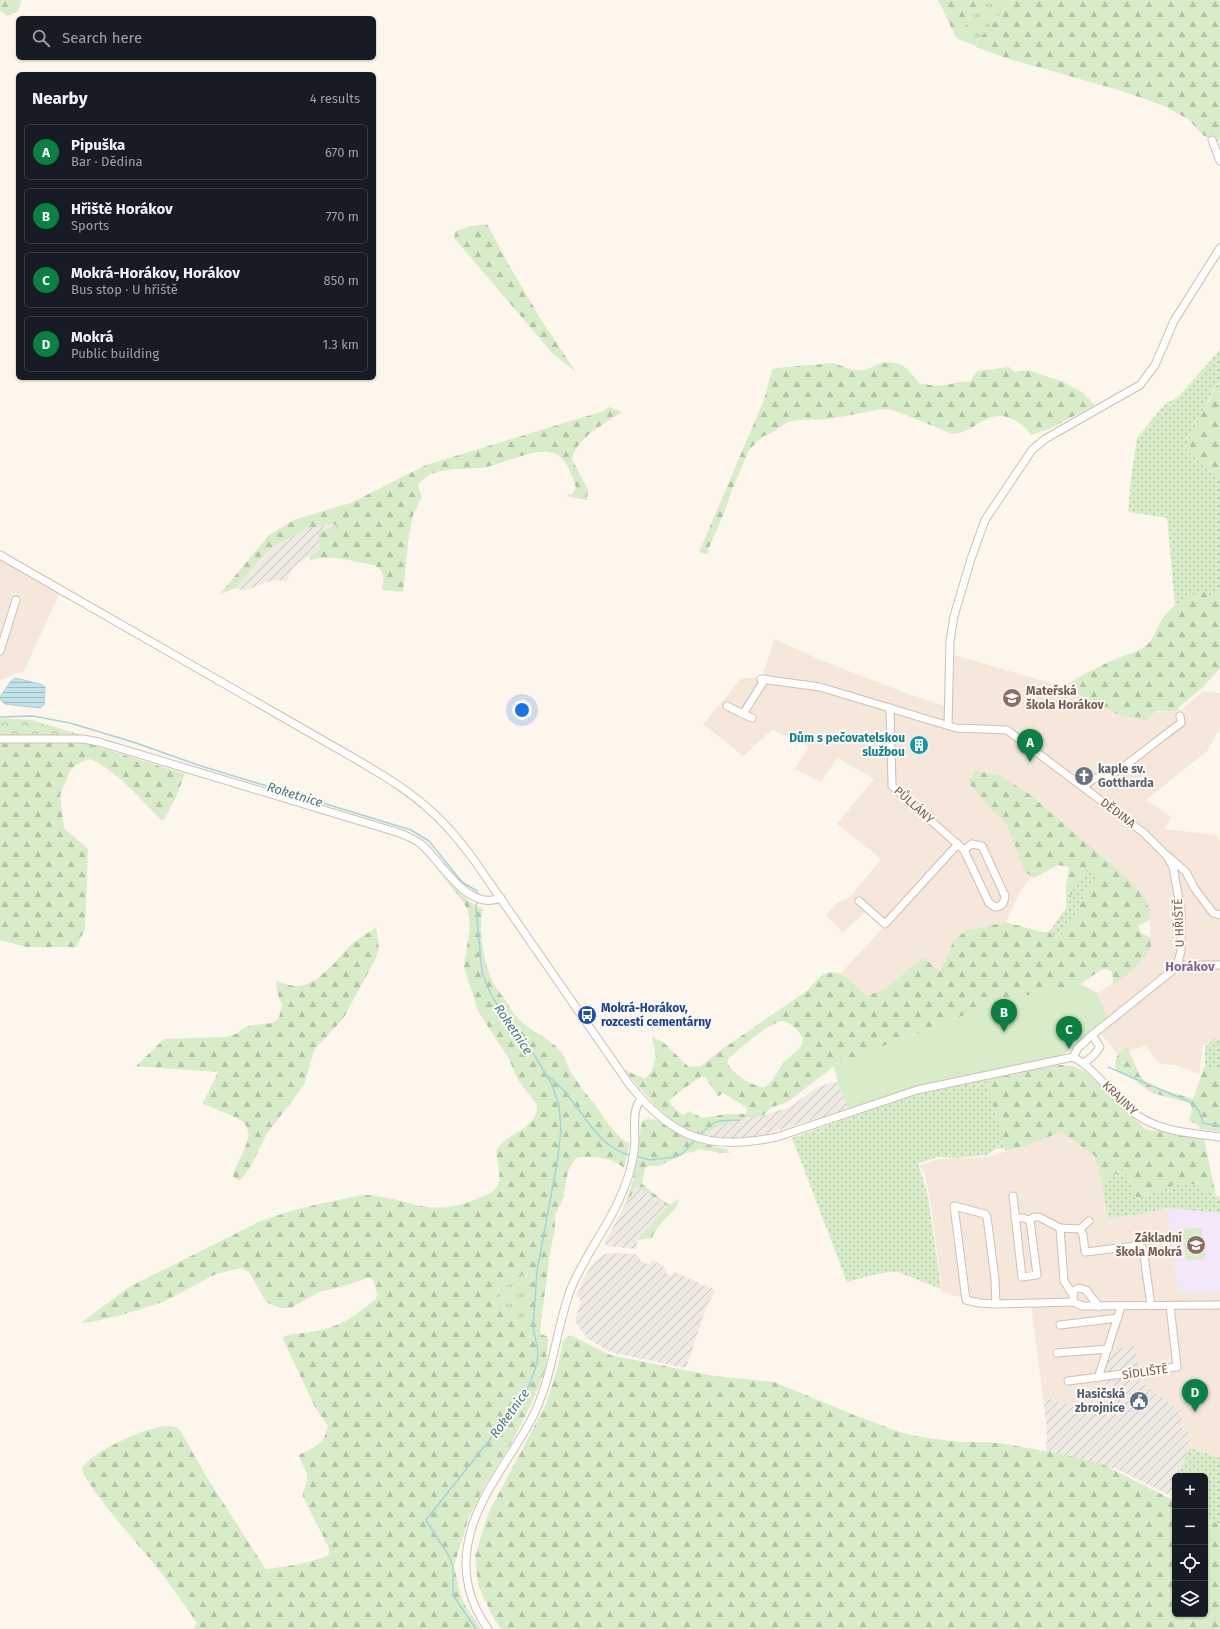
<!DOCTYPE html>
<meta charset="utf-8">
<style>
:root{--surface:#171b24;--page:#20242c;--text:#f1f3f6;--muted:#9ea1a6;--line:#363941;--accent:#0b8043}
body{margin:0;font-family:"Fira Sans",sans-serif;background:var(--page);color:var(--text)}
.controls{position:absolute;right:12px;bottom:12px;display:grid;overflow:hidden;border-radius:6px;box-shadow:0 1px 3px #0004}
.controls button{width:36px;height:36px;display:grid;place-items:center;padding:0;border:0;border-bottom:1px solid var(--line);background:var(--surface);color:var(--text);font:20px sans-serif}
.you{position:absolute;left:522px;top:710px;width:14px;height:14px;margin:-10px;border:3px solid #fff;border-radius:50%;background:#1a73e8;box-shadow:0 0 0 6px #1a73e833}
.badge{display:grid;place-items:center;width:26px;height:26px;border-radius:50%;background:var(--accent);color:#fff;font-size:13px;font-weight:700}
.pin{position:absolute;translate:-50% -33px;filter:drop-shadow(0 1px 2px #0008)}
.pin::after{content:'';position:absolute;top:21px;width:14px;height:12px;background:inherit;clip-path:polygon(0 0,100% 0,50% 100%)}
.list{margin:0;padding:0;list-style:none}
h2{display:flex;justify-content:space-between;align-items:center;height:52px;margin:0;padding:0 16px;font-size:17px}
h2 small{font-size:13px;font-weight:400;color:var(--muted)}
.list li{display:grid;grid-template-columns:26px 1fr auto;gap:12px;align-items:center;box-sizing:border-box;height:56px;margin:0 8px 8px;padding:0 8px;border:1px solid var(--line);border-radius:6px}
.list b{display:block;font-size:15px;white-space:nowrap}
.list p{margin:0;font-size:13px;white-space:nowrap;color:var(--muted)}
.list em{font-size:13px;font-style:normal;color:var(--muted)}
.icon{flex:none;width:22px;height:22px;fill:none;stroke:currentColor;stroke-width:2;stroke-linecap:round;stroke-linejoin:round}
.map{position:relative;flex:none;width:1220px;height:1629px;overflow:hidden}
.search{position:absolute;background:var(--surface);box-shadow:0 1px 3px #0004;left:16px;top:16px;width:360px;height:44px;display:flex;align-items:center;gap:10px;box-sizing:border-box;padding:0 14px;border-radius:6px;color:var(--muted);font-size:15px}
.panel{position:absolute;background:var(--surface);box-shadow:0 1px 3px #0004;left:16px;top:72px;width:360px;height:308px;border-radius:6px}
.map>svg:first-child{display:block}
.residential{fill:#f5e8da}
.industrial{fill:url(#industrial-furrows)}
.education{fill:#f3e8fa}
.grass{fill:url(#grass-tufts)}
.forest{fill:url(#forest-firs);fill-rule:evenodd}
.park{fill:url(#park-crowns)}
.garden{fill:url(#garden-dots)}
.pitch{fill:#d8ecc9}
.water{fill:url(#water-rules);stroke:#a5d3da}
.lines{fill:none;stroke-linecap:round;stroke-linejoin:round}
.stream{stroke:#a5d3da;stroke-width:1.5}
.minor-casing{stroke:#d1beb0;stroke-width:9}
.minor{stroke:#fff;stroke-width:7}
.labels{text-anchor:middle;stroke-width:4;stroke-linejoin:round;paint-order:stroke}
.education-label{font-size:12px;font-weight:bold;fill:#785e54;stroke:#fffaf3;text-anchor:start}
.culture-label{font-size:12px;font-weight:bold;fill:#0d838f;stroke:#fffaf3;text-anchor:end}
.worship-label{font-size:12px;font-weight:bold;fill:#5b616d;stroke:#fffaf3;text-anchor:start}
.street-label{font-size:12px;fill:#7a5c4d;stroke:#fffaf3}
.transit-label{font-size:12px;font-weight:bold;fill:#164399;stroke:#fffaf3;text-anchor:start}
.service-label{font-size:12px;font-weight:bold;fill:#4e5e75;stroke:#fffaf3;text-anchor:end}
.water-label{font-size:13px;font-style:italic;fill:#437c86;stroke:#fffaf3}
.neighbourhood-label{font-size:13px;font-weight:bold;fill:#846695;stroke:#fffaf3}
</style>
<div class="map">
<svg width="1220" height="1629" viewBox="0 0 1220 1629">
<defs>
<pattern id="industrial-furrows" width="10" height="10" patternUnits="userSpaceOnUse"><rect width="10" height="10" fill="#efe9e4"/><path d="M-1 1l2-2M0 10L10 0M9 11l2-2" fill="none" stroke="#c7c0bb"/></pattern>
<pattern id="grass-tufts" width="24" height="20" patternUnits="userSpaceOnUse"><rect width="24" height="20" fill="#d8ecc9"/><path d="M3 7l-1-3M5 7V3M7 7l1-3M15 17l-1-3M17 17v-4M19 17l1-3" fill="none" stroke="#b4c2a5"/></pattern>
<pattern id="forest-firs" width="22" height="20" patternUnits="userSpaceOnUse"><rect width="22" height="20" fill="#d8ecc9"/><path d="M5 1l3.5 6h-7zM16 11l3.5 6h-7z" fill="#b4c2a5"/></pattern>
<pattern id="park-crowns" width="20" height="18" patternUnits="userSpaceOnUse"><rect width="20" height="18" fill="#d8ecc9"/><path d="M2 6a3 3 0 1 1 6 0M12 15a3 3 0 1 1 6 0" fill="none" stroke="#b4c2a5"/></pattern>
<pattern id="garden-dots" width="8" height="8" patternUnits="userSpaceOnUse"><rect width="8" height="8" fill="#d8ecc9"/><path d="M2 2h.1M6 6h.1" fill="none" stroke="#b4c2a5" stroke-width="1.8" stroke-linecap="round"/></pattern>
<pattern id="water-rules" width="6" height="5" patternUnits="userSpaceOnUse"><rect width="6" height="5" fill="#bfe3e8"/><path d="M0 2.5h6" fill="none" stroke="#a0bbbe"/></pattern>
</defs>
<rect width="100%" height="100%" fill="#fdf6ec"/>
<g class="residential">
<polygon points="0,554 61,590 24,671 0,680"/>
<polygon points="774,639 821,660 895,689 952,709 954,655 1064,687 1115,713 1177,711 1183,709 1203,691 1220,693 1220,728 1208,750 1146,800 1171,817 1165,829 1217,835 1220,843 1220,1041 1214,1038 1203,1046 1199,1074 1174,1065 1160,1064 1145,1046 1118,1055 1101,1034 1111,1025 1097,993 1134,970 1151,949 1150,920 1090,866 1045,856 1019,894 1006,922 965,931 953,942 940,972 923,957 885,989 866,997 841,973 884,927 865,912 843,933 826,915 838,902 850,897 881,859 837,824 874,779 837,758 821,782 795,769 809,746 772,730 743,756 703,724 742,678 762,678"/>
<polygon points="1061,1132 1095,1156 1102,1184 1108,1218 1141,1214 1167,1208 1220,1213 1220,1458 1190,1448 1188,1428 1183,1429 1180,1411 1139,1380 1103,1364 1112,1415 1092,1414 1062,1402 1043,1397 1031,1305 980,1303 942,1292 930,1198 925,1176 920,1165 940,1159 987,1157 1028,1145"/>
</g>
<g class="industrial">
<polygon points="336,524 337,525 320,549 293,567 287,581 273,580 244,591 236,588 270,550 280,543 309,528"/>
<polygon points="834,1082 838,1083 849,1109 752,1138 732,1140 704,1136 713,1128 741,1117 758,1117 790,1107 820,1086"/>
<polygon points="636,1186 668,1206 637,1241 636,1249 607,1246 604,1243"/>
<polygon points="610,1253 635,1254 639,1257 641,1261 648,1264 653,1261 662,1265 664,1267 667,1274 671,1276 674,1272 715,1290 705,1311 686,1368 610,1352 587,1338 578,1326 575,1320 581,1300 576,1296 591,1265 603,1255"/>
<polygon points="1135,1346 1139,1380 1180,1411 1183,1429 1188,1428 1190,1448 1177,1476 1175,1476 1175,1481 1169,1495 1117,1469 1046,1451 1047,1431 1043,1397 1062,1402 1092,1414 1112,1415 1103,1365 1108,1350"/>
</g>
<polygon class="education" points="1167,1208 1220,1213 1220,1292 1178,1293"/>
<g class="grass">
<polygon points="986,0 1013,0 977,41 976,46 958,39 955,35 957,35"/>
<path d="M530,1268L534,1271L529,1307V1326L528,1329L525,1330C515,1324 498,1303 497,1291L499,1287C512,1284 520,1277 530,1268Z"/>
</g>
<g class="forest">
<polygon points="0,0 22,0 18,11 8,16 0,11"/>
<polygon points="938,0 986,0 957,35 955,35"/>
<polygon points="1013,0 1220,0 1220,140 1217,142 1203,135 1188,119 1164,106 1122,91 1006,58 976,47 977,41"/>
<polygon points="487,224 510,267 542,321 576,372 553,354 454,238 456,231 471,226"/>
<path d="M834,363C844,367 854,372 864,370C869,369 874,366 878,364C900,358 907,367 919,383C927,385 936,386 945,385C955,384 959,381 970,382L977,371L1009,367L1015,372L1028,370L1063,382L1082,392L1095,405L1051,428L1031,435C1028,429 1023,426 1018,422C989,404 978,432 953,434L893,410L882,409L829,419L797,420L788,422L771,433L762,437L749,450L732,490L724,513L708,550V554L699,552L764,400L772,370L776,368Z"/>
<polygon points="1220,380 1220,482 1184,449 1216,386 1220,383"/>
<path d="M609,407L622,412C603,425 578,436 572,459L588,490L587,500L567,496L572,494L576,488C573,477 566,458 554,453C537,446 503,464 486,467C469,470 451,467 434,473C427,475 421,480 418,486L422,497L413,515L409,535L403,592L382,590C384,579 385,571 374,565C354,562 329,553 309,561L310,556L320,549L318,533L337,526L336,524L309,528L280,543L269,550L236,588L220,594L269,535L294,520L353,502L426,465L604,411Z"/>
<path d="M1220,587V668L1203,687L1179,707L1177,711H1156L1145,721L1115,713L1064,687C1080,675 1098,667 1116,659C1127,654 1141,652 1149,643C1154,637 1157,628 1161,621C1169,607 1187,596 1203,591L1211,598Z"/>
<path d="M82,742L185,774L176,797L164,820H161C139,798 119,772 90,759L81,762L71,769L60,795L64,828L88,849L85,929L76,947H27L0,940V743Z"/>
<path d="M976,771L999,775L1029,794L1127,878L1142,894L1149,908L1150,920L1138,926L1141,933L1151,938V949L1134,970L1113,984L1112,972L1107,969L1101,970L1074,988L1009,998L837,1064L786,1103L772,1107L763,1115L758,1117H741L714,1128L704,1136V1144L727,1149L730,1153H721L698,1149L694,1152L685,1153L659,1166H648L645,1169L642,1184C643,1185 663,1201 665,1202C665,1203 671,1204 671,1204L679,1199C677,1213 657,1222 652,1238L637,1240L668,1206L636,1186L622,1212L633,1181L641,1126L643,1121L647,1119L657,1120L672,1129L676,1124L655,1105L623,1069L645,1079L651,1072L656,1057L652,1037L663,1042L689,1067L701,1066L721,1050L808,990C812,986 817,979 821,976C840,964 853,984 867,996L885,989L923,957L940,972L953,942L965,931L1006,922L1041,932H1049L1058,938L1075,916L1088,888V867L1075,887L1066,908V886L1069,867L1058,865L1034,878L1025,872L1006,822L991,809L968,782ZM783,1021C788,1022 792,1025 796,1029C813,1046 794,1051 783,1063C777,1071 774,1082 765,1087C754,1088 730,1072 727,1062L728,1059C740,1049 769,1022 783,1021ZM702,1076L706,1078L717,1095L719,1096L723,1093L746,1107L747,1112L745,1114H727L702,1118L689,1111L684,1115C678,1112 672,1107 669,1101L676,1094Z"/>
<path d="M438,871L470,902L483,909C478,930 483,958 491,978C494,986 499,992 504,998C510,1008 515,1017 524,1024C536,1034 551,1039 561,1052C565,1057 567,1065 570,1071C578,1083 586,1094 595,1105C605,1118 612,1132 626,1142H629V1147L624,1168C612,1157 590,1155 576,1158L568,1171L563,1199L555,1215V1228L550,1253L540,1329L541,1334L548,1337L546,1367L535,1396L513,1440L483,1489L469,1517L454,1566L460,1593L465,1605L481,1629H193L197,1623C184,1604 170,1584 156,1566C143,1550 82,1482 82,1468C86,1463 90,1458 96,1455C111,1444 152,1425 171,1426C175,1426 178,1428 181,1432L206,1476L265,1568L268,1569L301,1564L328,1556L329,1553V1548L303,1497C302,1490 307,1485 307,1478C307,1469 301,1463 299,1455C315,1447 324,1445 328,1426L315,1407L283,1339L284,1336C300,1332 318,1333 334,1326C349,1321 363,1309 376,1299L377,1295L374,1281L371,1278H367L348,1285L319,1292L291,1308H280L266,1302L249,1272L241,1268L216,1274L163,1302L118,1316L96,1321L81,1323L129,1287L261,1221C294,1209 329,1201 364,1195C384,1195 402,1202 421,1206C440,1210 462,1206 479,1198C483,1196 489,1194 493,1191C504,1183 498,1164 496,1153C501,1133 538,1132 537,1105L518,1080L509,1059L478,1011L464,967L470,926L468,911L462,900ZM530,1268L533,1271L529,1307L528,1328L525,1330C515,1324 498,1303 497,1291L499,1287C512,1283 520,1277 530,1268Z"/>
<path d="M376,927L379,949L375,960L356,995L343,1019L314,1050L304,1085L266,1135L251,1166L243,1177L240,1180L235,1179L233,1176L234,1171C238,1161 244,1152 247,1142C249,1136 249,1127 243,1122C237,1116 213,1109 203,1103L218,1072L133,1066H136L164,1039L227,1037L238,1033L242,1029L249,1026L272,1023L279,1018L282,1005L277,992L276,981C284,983 292,987 300,986C320,983 338,958 351,945C355,940 369,933 376,927Z"/>
<path d="M1127,1047L1140,1076L1150,1086L1193,1099L1205,1065L1220,1071V1132L1201,1129L1196,1124L1189,1121L1192,1108L1190,1103L1152,1093L1134,1080L1116,1071C1114,1057 1116,1056 1127,1047Z"/>
<polygon points="1058,1065 1073,1066 1087,1073 1145,1129 1204,1139 1216,1196 1194,1184 1175,1185 1136,1199 1123,1169 1102,1184 1095,1156 1061,1132 1028,1145 1005,1151 986,1080"/>
<polygon points="570,1335 610,1355 714,1376 774,1382 854,1415 902,1433 920,1437 960,1442 988,1442 1005,1444 1057,1453 1102,1464 1175,1501 1175,1614 1205,1614 1205,1516 1220,1525 1220,1629 501,1629 493,1617 478,1585 475,1555 489,1512 546,1404 558,1366 563,1340"/>
</g>
<polygon class="park" points="0,718 31,720 82,735 0,736"/>
<g class="garden">
<polygon points="1220,350 1220,382 1215,386 1185,449 1220,482 1220,587 1211,598 1203,591 1195,594 1175,605 1167,518 1128,512 1131,478 1137,438 1164,405 1178,397"/>
<polygon points="1088,867 1098,875 1088,888 1075,916 1059,938 1049,932 1066,908 1075,887"/>
<polygon points="1214,1038 1220,1041 1220,1071 1205,1065 1205,1047"/>
<path d="M986,1080L1005,1148L995,1149L987,1155L957,1158L938,1157L918,1163L928,1196L941,1289L898,1272C880,1271 863,1278 847,1282L792,1138L917,1094Z"/>
<polygon points="1123,1169 1137,1199 1175,1185 1194,1184 1220,1198 1220,1213 1167,1208 1141,1214 1108,1218 1102,1184"/>
<polygon points="1190,1448 1220,1458 1220,1525 1205,1516 1205,1476 1177,1476"/>
</g>
<g class="pitch">
<polygon points="1081,984 1097,993 1108,1018 1073,1047 1074,1048 1054,1059 931,1083 849,1109 838,1083 834,1066 837,1064 1009,998 1073,988"/>
<polygon points="1201,1227 1205,1259 1186,1261 1182,1230"/>
</g>
<polygon class="water" points="15,678 40,684 45,687 44,705 40,708 5,704 1,700 0,697 11,681"/>
<g class="lines">
<g class="stream">
<polyline points="0,717 33,716 70,723 133,742 201,766 411,830 429,841 462,882 477,891 478,895"/>
<polyline points="1108,1067 1190,1102 1199,1111 1203,1123 1220,1126"/>
<path d="M548,1076C555,1082 563,1088 568,1096C586,1117 601,1149 630,1155"/>
<path d="M700,1135C713,1120 719,1120 739,1120"/>
<polyline points="636,1156 650,1160 675,1157 682,1154 696,1139"/>
<polyline points="476,1629 453,1595 453,1567 449,1556 426,1520 525,1395 537,1364 538,1351 533,1327 537,1271 557,1164 561,1129 559,1105 552,1085 535,1056 499,1007 491,995 482,972 476,908 477,901"/>
</g>
<defs>
<g id="minor">
<polyline points="1212,140 1220,161"/>
<path d="M0,555L359,761C384,776 410,791 432,812C448,826 461,843 474,860L629,1084C673,1139 708,1151 777,1137L917,1090L1073,1057"/>
<polyline points="0,651 16,600"/>
<polyline points="761,679 820,687 956,728 1007,730 1144,833 1167,856 1173,867 1181,911 1181,951 1177,965 1173,970 1092,1035 1078,1048 1073,1057"/>
<polyline points="727,706 743,714 765,679"/>
<path d="M890,708L892,786L964,850L989,903L995,907C1003,907 1004,902 1005,896L982,846L972,844L964,850"/>
<polyline points="743,714 752,718"/>
<polyline points="948,725 950,641 954,616 971,559 985,520 1032,450 1045,439 1140,385 1155,365 1174,321 1220,248"/>
<path d="M0,739H83L99,742L393,831C403,834 413,838 421,844C442,862 467,912 501,898"/>
<path d="M1084,787C1097,772 1107,779 1119,770C1140,755 1160,738 1181,723L1180,716"/>
<polyline points="1169,857 1186,872 1195,889 1213,913 1220,915"/>
<polyline points="859,901 885,924 958,844"/>
<polyline points="1177,965 1220,965"/>
<path d="M1073,1057C1099,1071 1113,1099 1137,1115C1161,1132 1192,1133 1220,1137"/>
<polyline points="1084,1063 1094,1055 1100,1047 1092,1035"/>
<polyline points="1013,1196 1022,1277 1037,1275 1030,1220 1034,1217 1039,1217 1060,1228"/>
<polyline points="1015,1218 1023,1218 1030,1220"/>
<polyline points="1080,1229 1089,1221"/>
<polyline points="1073,1295 1064,1281 1060,1228 1080,1229 1083,1235 1085,1252 1136,1246 1143,1248 1151,1306"/>
<polyline points="996,1304 995,1279 987,1217 985,1214 954,1206 966,1300 979,1303 996,1304 1074,1302"/>
<path d="M1099,1307L1086,1290L1079,1288C1072,1290 1072,1295 1074,1302L1082,1306L1220,1305"/>
<polyline points="1060,1325 1118,1318"/>
<polyline points="1057,1353 1108,1349"/>
<polyline points="1098,1378 1121,1307"/>
<polyline points="1068,1381 1177,1367 1170,1306"/>
<path d="M488,1629C470,1604 462,1574 468,1543C477,1494 514,1456 535,1412C553,1373 556,1330 570,1291C583,1258 605,1231 619,1200C626,1185 632,1168 634,1151C637,1135 630,1112 641,1099"/>
</g>
</defs>
<use href="#minor" class="minor-casing"/>
<use href="#minor" class="minor"/>
</g>
<defs>
<symbol id="school-disc" viewBox="-11 -11 22 22"><circle r="9.5" fill="#8d6e63" stroke="#fffaf3"/><path d="M0-5L7-2L0 1L-7-2ZM-4 1L0 2.5L4 1V4Q0 6-4 4Z" fill="#fff"/></symbol>
<symbol id="building-disc" viewBox="-11 -11 22 22"><circle r="9.5" fill="#0f9aa8" stroke="#fffaf3"/><path d="M-4-6H4V6H1V3H-1V6H-4ZM-2.5-4.3h1.7v1.8h-1.7ZM.8-4.3h1.7v1.8H.8ZM-2.5-1h1.7V.8h-1.7ZM.8-1h1.7V.8H.8Z" fill="#fff"/></symbol>
<symbol id="church-disc" viewBox="-11 -11 22 22"><circle r="9.5" fill="#6b7280" stroke="#fffaf3"/><path d="M-1.2-6h2.4v3.5h3.3v2.4h-3.3V6h-2.4V-.1h-3.3v-2.4h3.3Z" fill="#fff"/></symbol>
<symbol id="bus-disc" viewBox="-11 -11 22 22"><circle r="9.5" fill="#1a4fb4" stroke="#fffaf3"/><path d="M-5-6H5V4H4V6H2V4H-2V6H-4V4H-5ZM-3.5-4V0h7V-4ZM-3.5 1.2v1.5H-2V1.2ZM2 1.2v1.5H3.5V1.2Z" fill="#fff"/></symbol>
<symbol id="civic-disc" viewBox="-11 -11 22 22"><circle r="9.5" fill="#5c6f8a" stroke="#fffaf3"/><path d="M-.6-6.5H3V-4.5H.6V-3L4-1V1h2V6H-6V1h2V-1L-.6-3ZM-1.2 2.5V6h2.4V2.5Z" fill="#fff"/></symbol>
</defs>
<g fill-rule="evenodd">
<use href="#school-disc" x="1001" y="687" width="22" height="22"/>
<use href="#building-disc" x="908" y="734" width="22" height="22"/>
<use href="#church-disc" x="1073" y="765" width="22" height="22"/>
<use href="#bus-disc" x="576" y="1004" width="22" height="22"/>
<use href="#school-disc" x="1185" y="1234" width="22" height="22"/>
<use href="#civic-disc" x="1128" y="1390" width="22" height="22"/>
</g>
<g class="labels">
<g class="education-label">
<text x="1026" y="695">Mateřská<tspan x="1026" dy="14">škola Horákov</tspan></text>
<text x="1182" y="1242" text-anchor="end">Základní<tspan x="1182" dy="14">škola Mokrá</tspan></text>
</g>
<g class="culture-label">
<text x="905" y="742">Dům s pečovatelskou<tspan x="905" dy="14">službou</tspan></text>
</g>
<g class="worship-label">
<text x="1098" y="773">kaple sv.<tspan x="1098" dy="14">Gottharda</tspan></text>
</g>
<g class="street-label">
<text transform="translate(914 805) rotate(42)" y="4">PŮLLÁNY</text>
<text transform="translate(1118 813) rotate(37)" y="4">DĚDINA</text>
<text transform="translate(1179 923) rotate(-92)" y="4">U HŘIŠTĚ</text>
<text transform="translate(1120 1098) rotate(44)" y="4">KRAJINY</text>
<text transform="translate(1145 1372) rotate(-8)" y="4">SÍDLIŠTĚ</text>
</g>
<g class="transit-label">
<text x="601" y="1012">Mokrá-Horákov,<tspan x="601" dy="14">rozcestí cementárny</tspan></text>
</g>
<g class="service-label">
<text x="1125" y="1398">Hasičská<tspan x="1125" dy="14">zbrojnice</tspan></text>
</g>
<g class="water-label">
<text transform="translate(295 794) rotate(17)" y="5">Roketnice</text>
<text transform="translate(514 1029) rotate(56)" y="5">Roketnice</text>
<text transform="translate(509 1413) rotate(-54)" y="5">Roketnice</text>
</g>
<g class="neighbourhood-label">
<text x="1190" y="971">Horákov</text>
</g>
</g>
</svg>
<div class="controls">
<button>+</button>
<button>−</button>
<button><svg class="icon" aria-label="locate" viewBox="0 0 24 24"><circle cx="12" cy="12" r="6"/><path d="M12 2v4M12 18v4M2 12h4M18 12h4"/></svg></button>
<button><svg class="icon" aria-label="layers" viewBox="0 0 24 24"><path d="M12 4l9 5-9 5-9-5zM3 14l9 5 9-5"/></svg></button>
</div>
<div class="you"></div>
<div class="pin badge" style="left:1030px;top:762px">A</div>
<div class="pin badge" style="left:1004px;top:1032px">B</div>
<div class="pin badge" style="left:1069px;top:1049px">C</div>
<div class="pin badge" style="left:1195px;top:1412px">D</div>
<div class="search"><svg class="icon" aria-label="search" viewBox="0 0 24 24"><circle cx="10" cy="10" r="6"/><path d="M15 15l6 6"/></svg>Search here</div>
<section class="panel">
<h2>Nearby<small>4 results</small></h2>
<ul class="list">
<li><span class="badge">A</span><div><b>Pipuška</b><p>Bar · Dědina</p></div><em>670 m</em></li>
<li><span class="badge">B</span><div><b>Hřiště Horákov</b><p>Sports</p></div><em>770 m</em></li>
<li><span class="badge">C</span><div><b>Mokrá-Horákov, Horákov</b><p>Bus stop · U hřiště</p></div><em>850 m</em></li>
<li><span class="badge">D</span><div><b>Mokrá</b><p>Public building</p></div><em>1.3 km</em></li>
</ul>
</section>
</div>
